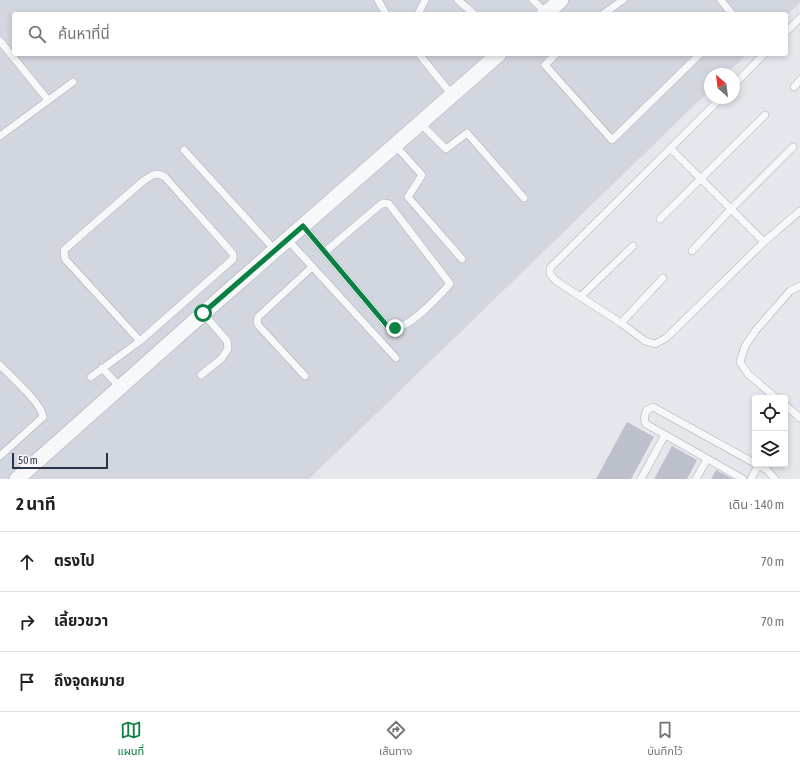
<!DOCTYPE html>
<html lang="th">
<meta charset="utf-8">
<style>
:root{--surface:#fff;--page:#f2f2f2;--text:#202124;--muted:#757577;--line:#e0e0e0;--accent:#0b8043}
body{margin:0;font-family:"Asap Condensed","Noto Sans Thai",sans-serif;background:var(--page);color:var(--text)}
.controls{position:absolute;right:12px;bottom:12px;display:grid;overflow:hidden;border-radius:4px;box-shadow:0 2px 6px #0003}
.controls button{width:36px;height:36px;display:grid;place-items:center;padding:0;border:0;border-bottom:1px solid var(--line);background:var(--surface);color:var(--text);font:20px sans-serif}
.compass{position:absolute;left:704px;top:68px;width:36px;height:36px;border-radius:50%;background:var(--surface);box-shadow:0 2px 6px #0003;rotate:332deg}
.scale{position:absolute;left:12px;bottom:10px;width:96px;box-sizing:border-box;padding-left:4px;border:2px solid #2b3445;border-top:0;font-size:11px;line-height:14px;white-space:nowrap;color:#2b3445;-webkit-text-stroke:3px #f4f6f9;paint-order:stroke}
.stop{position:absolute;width:12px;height:12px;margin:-9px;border:3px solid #0b8043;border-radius:50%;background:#fff}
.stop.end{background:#0b8043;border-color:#fff;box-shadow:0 1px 4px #0008}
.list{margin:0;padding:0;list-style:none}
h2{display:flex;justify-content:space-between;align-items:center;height:52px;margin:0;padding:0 16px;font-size:17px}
h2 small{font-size:13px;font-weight:400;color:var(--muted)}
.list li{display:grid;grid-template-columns:26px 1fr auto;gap:12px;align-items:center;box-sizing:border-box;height:60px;padding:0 16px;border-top:1px solid var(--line)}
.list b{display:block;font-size:15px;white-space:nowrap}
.list em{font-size:13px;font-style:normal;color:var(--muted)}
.icon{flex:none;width:22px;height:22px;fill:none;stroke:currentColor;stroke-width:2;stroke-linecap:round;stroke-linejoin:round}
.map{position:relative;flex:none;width:800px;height:479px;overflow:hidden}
.search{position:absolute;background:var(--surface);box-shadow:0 2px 6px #0003;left:12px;right:12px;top:12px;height:44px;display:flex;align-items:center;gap:10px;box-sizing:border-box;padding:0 14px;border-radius:4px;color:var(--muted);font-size:15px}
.sheet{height:232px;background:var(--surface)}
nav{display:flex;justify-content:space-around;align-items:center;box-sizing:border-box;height:56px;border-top:1px solid var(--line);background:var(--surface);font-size:11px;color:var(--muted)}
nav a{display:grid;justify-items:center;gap:2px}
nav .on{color:var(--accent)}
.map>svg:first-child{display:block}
.built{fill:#d2d6de}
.building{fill:#bbc0ca}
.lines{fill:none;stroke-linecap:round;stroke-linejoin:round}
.lane-casing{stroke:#a9aeb7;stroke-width:8}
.street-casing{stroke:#a9aeb7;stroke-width:16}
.lane{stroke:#f7f8fa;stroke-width:7}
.street{stroke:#f7f8fa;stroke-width:15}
.route{stroke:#0b8043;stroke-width:5}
</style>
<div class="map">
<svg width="800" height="479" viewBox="0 0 800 479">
<rect width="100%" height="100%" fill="#e4e7ec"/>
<polygon class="built" points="0,0 800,0 800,2 786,16 786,14 14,14 14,54 747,54 726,74 710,74 710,90 309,479 0,479"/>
<g class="building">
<polygon points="627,422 654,437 631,479 596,479"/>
<polygon points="672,446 697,460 687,479 654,479"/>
<polygon points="716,470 733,479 711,479"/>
</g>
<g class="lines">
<defs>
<g id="lane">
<polyline points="378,0 386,14"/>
<polyline points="458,0 474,14"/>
<polyline points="533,0 546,13"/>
<polyline points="721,0 732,14"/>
<polyline points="418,14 425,0"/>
<polyline points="603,14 623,0"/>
<polyline points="786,32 800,18"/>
<polyline points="0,41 48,100"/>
<polyline points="419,54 452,95"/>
<polyline points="556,54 545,65 612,140 700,54"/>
<polyline points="734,85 764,54"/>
<polyline points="794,87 800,80"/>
<polyline points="721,98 550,268 550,274 556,281 621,323 645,341 655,344 666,338 764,242 800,211"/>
<polyline points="420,123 446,149 467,133 524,198"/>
<polyline points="0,136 73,82"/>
<polyline points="395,145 422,175 408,197 462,259"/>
<polyline points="671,149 764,242"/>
<polyline points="184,150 275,250"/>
<polyline points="660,219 765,115"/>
<path d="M303,226L389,328C406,333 439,296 450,284L448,281L389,204L384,203L380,205L326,251"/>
<polyline points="287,239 396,358"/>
<polyline points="692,251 731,209 793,147"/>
<polyline points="580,297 633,246"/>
<polyline points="621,323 663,278"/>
<path d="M0,365C10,376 42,403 43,417L0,456"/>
<polyline points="102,368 120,387"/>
<polyline points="201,375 221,359 228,349 227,341 203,313"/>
<polyline points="305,376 258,325 257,321 258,317 312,267"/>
<path d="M91,377L140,341L233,259V254L227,247L165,177C156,171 150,176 142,182L64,250L65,259L140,341"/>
<polyline points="776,398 748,374 740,362 745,346 756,330 790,291 800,286"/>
<polyline points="785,405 800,418"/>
<polyline points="641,479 665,435"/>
<polyline points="696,479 707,459"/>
<path d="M743,479L646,424C643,419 644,415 647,410L653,407L767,470L775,479"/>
<polyline points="751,479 758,466"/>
</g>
<g id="street">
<polyline points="545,14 561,0"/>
<polyline points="17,479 216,302 499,54"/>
</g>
</defs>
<use href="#lane" class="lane-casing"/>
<use href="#street" class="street-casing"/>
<use href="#lane" class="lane"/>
<use href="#street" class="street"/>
</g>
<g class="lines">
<polyline class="route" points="203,313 303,226 389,328 395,328"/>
</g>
</svg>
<div class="controls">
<button><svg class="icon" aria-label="locate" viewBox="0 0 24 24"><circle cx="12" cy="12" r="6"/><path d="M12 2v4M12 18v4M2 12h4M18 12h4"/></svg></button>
<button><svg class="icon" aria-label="layers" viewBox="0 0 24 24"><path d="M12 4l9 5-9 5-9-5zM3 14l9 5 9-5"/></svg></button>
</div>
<svg class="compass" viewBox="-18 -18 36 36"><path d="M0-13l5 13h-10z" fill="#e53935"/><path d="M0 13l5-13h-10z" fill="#757577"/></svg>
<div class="scale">50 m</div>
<div class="stop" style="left:203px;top:313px"></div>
<div class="stop end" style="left:395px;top:328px"></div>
<div class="search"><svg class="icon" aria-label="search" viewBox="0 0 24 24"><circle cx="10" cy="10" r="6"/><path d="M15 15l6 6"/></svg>ค้นหาที่นี่</div>
</div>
<section class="sheet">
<h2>2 นาที<small>เดิน · 140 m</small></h2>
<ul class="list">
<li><svg class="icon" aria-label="ahead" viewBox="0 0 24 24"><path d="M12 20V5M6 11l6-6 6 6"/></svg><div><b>ตรงไป</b></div><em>70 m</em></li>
<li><svg class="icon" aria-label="right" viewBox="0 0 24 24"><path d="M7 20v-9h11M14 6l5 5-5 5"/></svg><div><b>เลี้ยวขวา</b></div><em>70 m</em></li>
<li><svg class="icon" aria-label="arrive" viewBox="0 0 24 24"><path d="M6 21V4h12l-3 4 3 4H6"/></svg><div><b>ถึงจุดหมาย</b></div></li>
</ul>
</section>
<nav>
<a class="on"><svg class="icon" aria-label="map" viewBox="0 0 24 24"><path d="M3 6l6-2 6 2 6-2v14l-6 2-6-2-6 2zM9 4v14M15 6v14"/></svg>แผนที่</a>
<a><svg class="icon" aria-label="directions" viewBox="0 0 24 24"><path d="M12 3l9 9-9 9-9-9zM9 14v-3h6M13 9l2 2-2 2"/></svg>เส้นทาง</a>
<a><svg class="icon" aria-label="saved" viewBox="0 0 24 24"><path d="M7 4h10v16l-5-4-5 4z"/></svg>บันทึกไว้</a>
</nav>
